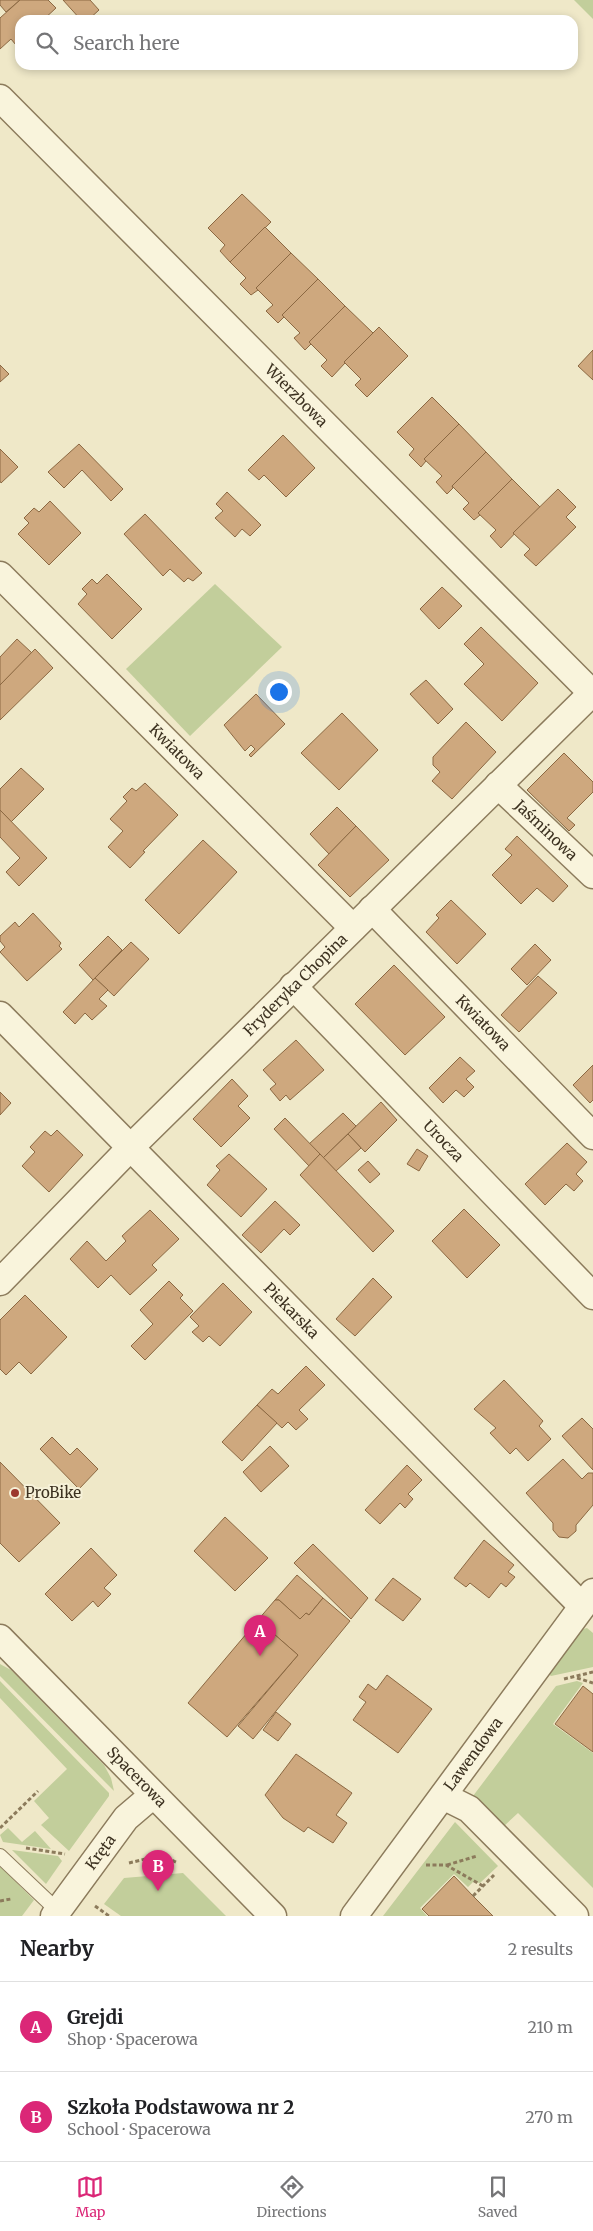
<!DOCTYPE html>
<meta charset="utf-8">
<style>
:root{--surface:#fff;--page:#f6f6f6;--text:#202124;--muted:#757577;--line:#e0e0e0;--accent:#db2777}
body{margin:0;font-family:Merriweather,serif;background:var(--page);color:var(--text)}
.you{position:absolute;left:278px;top:691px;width:18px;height:18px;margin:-12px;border:4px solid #fff;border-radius:50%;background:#1a73e8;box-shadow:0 0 0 8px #1a73e833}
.badge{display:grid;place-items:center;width:32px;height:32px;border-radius:50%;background:var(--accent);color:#fff;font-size:16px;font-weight:700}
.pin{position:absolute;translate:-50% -41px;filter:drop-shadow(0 1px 2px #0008)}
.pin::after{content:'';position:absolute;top:26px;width:18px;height:15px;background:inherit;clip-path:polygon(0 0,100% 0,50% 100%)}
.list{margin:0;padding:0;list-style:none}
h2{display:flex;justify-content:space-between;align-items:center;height:65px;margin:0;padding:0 20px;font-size:21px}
h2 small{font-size:16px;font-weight:400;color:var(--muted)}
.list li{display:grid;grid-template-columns:32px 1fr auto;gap:15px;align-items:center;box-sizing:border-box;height:90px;padding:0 20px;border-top:1px solid var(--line)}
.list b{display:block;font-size:19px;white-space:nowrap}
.list p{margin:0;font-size:16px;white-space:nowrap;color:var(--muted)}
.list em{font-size:16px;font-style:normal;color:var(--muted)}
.icon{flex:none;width:28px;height:28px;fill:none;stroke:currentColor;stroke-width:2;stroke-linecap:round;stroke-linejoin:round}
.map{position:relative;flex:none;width:593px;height:1916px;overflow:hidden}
.search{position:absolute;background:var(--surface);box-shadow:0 2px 8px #0003;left:15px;right:15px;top:15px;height:55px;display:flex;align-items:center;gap:12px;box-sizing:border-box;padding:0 18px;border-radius:15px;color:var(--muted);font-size:19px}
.sheet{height:245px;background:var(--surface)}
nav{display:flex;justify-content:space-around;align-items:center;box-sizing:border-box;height:70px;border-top:1px solid var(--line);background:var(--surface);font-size:14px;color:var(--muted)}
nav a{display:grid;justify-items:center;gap:2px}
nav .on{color:var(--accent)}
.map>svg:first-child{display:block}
.green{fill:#c2ce9b}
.building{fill:#cea87e;stroke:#8b6842}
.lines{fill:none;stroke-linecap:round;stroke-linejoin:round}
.lane-casing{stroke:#8c7b5c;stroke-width:16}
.street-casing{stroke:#8c7b5c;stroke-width:29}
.path{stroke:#8c7b5c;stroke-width:3;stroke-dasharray:4 2.5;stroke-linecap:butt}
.lane{stroke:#f9f4dc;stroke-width:14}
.street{stroke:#f9f4dc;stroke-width:26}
.poi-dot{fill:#9c382c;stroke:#f6f1d8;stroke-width:2}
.labels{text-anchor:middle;stroke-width:4;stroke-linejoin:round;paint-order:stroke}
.street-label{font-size:15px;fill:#3c3120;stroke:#f6f1d8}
.poi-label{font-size:15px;fill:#3c3120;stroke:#f6f1d8;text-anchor:start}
</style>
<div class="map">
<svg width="593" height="1916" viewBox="0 0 593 1916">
<rect width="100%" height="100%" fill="#efe8c8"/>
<g class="green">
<polygon points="574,0 593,0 593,19"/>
<polygon points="215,584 282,647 190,736 126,669"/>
<polygon points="587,1628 593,1633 593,1667 551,1676 547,1673 579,1630"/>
<polygon points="0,1664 11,1670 104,1765 111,1778 114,1791 0,1676"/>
<polygon points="0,1681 109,1793 109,1796 69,1851 41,1825 49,1818 34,1801 67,1769 0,1698"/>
<polygon points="577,1681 583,1683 553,1724 593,1753 593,1888 518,1813 503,1827 473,1796 556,1686"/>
<polygon points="455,1822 498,1866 480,1883 473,1882 468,1887 454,1874 420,1908 427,1916 383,1916"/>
<polygon points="8,1828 22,1842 35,1831 51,1849 3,1842 0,1835"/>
<polygon points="12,1850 58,1856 62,1861 46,1884"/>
<polygon points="0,1866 34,1900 22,1916 0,1916"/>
<polygon points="183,1873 226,1916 121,1916 104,1904 124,1878"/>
</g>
<g class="building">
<polygon points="0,0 20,0 6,12 0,5"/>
<polygon points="20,0 48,0 56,8 43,20 20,20 20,41 16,45 11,39 0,49 0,18"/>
<polygon points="63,0 90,0 99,10 88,20 81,20"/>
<polygon points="242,194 271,222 230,262 220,251 225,245 208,228"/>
<polygon points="265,227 291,253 256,288 258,290 251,295 240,284 246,278 230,262"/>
<polygon points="291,253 318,279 282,315 284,317 278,323 266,311 273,305 256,288"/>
<polygon points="318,279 345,306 309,342 311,344 305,350 294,338 300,333 282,315"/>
<polygon points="345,306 373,333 344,362 345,363 332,377 321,366 327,360 309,342"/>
<polygon points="379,327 408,356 367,397 355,385 361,379 344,362"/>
<polygon points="593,350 593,380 578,366"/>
<polygon points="0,365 9,374 0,382"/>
<polygon points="432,397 459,424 424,459 426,461 421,467 409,455 414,449 397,432"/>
<polygon points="459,424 486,452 452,486 453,488 447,494 436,482 442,476 424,459"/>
<polygon points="283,435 315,468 286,497 264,475 259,480 248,470"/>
<polygon points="79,444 123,489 111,501 82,470 64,488 48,472"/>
<polygon points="0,449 18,467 1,483 0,481"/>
<polygon points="486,452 512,479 478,513 480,515 474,520 463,509 469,503 452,486"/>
<polygon points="512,479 540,507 501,548 490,536 496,530 478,513"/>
<polygon points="558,489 576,507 566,517 576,527 536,566 524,555 530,549 513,533"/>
<polygon points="227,492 261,525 250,536 242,529 235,537 215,518 223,511 216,504"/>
<polygon points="50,501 81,533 49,565 18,534 29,523 24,518 34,508 39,512"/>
<polygon points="145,514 202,573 193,581 188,578 184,582 170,569 163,576 124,534"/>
<polygon points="107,574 142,609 112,639 78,604 87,594 82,589 92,579 97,584"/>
<polygon points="442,587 462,606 439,629 420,609"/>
<polygon points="481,627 538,683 502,721 464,684 484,664 464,644"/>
<polygon points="17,639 32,653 0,685 0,657"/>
<polygon points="35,649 53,668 0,720 0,685"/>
<polygon points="426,680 453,709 438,724 410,694"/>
<polygon points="256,694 285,724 251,757 249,755 255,749 251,745 245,751 224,725"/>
<polygon points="342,713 378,750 339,790 301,753"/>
<polygon points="466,722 496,752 452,799 432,781 440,772 433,765 433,757"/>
<polygon points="564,753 593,782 593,792 567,818 575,825 569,831 527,790"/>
<polygon points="21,768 44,789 11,822 0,810 0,789"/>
<polygon points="145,783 178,815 143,851 145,852 130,868 108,847 123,831 110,819 127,801 123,797 132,788 136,791"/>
<polygon points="337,807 356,826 329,854 310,834"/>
<polygon points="0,810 47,858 19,886 6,872 20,858 0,837"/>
<polygon points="356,826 389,860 350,897 318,865"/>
<polygon points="517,836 568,886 553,902 537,888 521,904 492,875 512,855 505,849"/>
<polygon points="203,840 237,872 179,934 145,900"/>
<polygon points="451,900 486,934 457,964 426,932 439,918 436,915"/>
<polygon points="33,913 61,943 59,946 62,949 27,981 0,952 5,947 0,941 0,936 15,922 19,927"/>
<polygon points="108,936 122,950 93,980 79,965"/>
<polygon points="131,942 149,959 114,996 95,978"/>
<polygon points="535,944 551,960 527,985 511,969"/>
<polygon points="394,965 445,1017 405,1055 355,1004"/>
<polygon points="538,976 557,993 519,1032 501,1015"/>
<polygon points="95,978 108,990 99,999 107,1006 92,1020 85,1013 75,1024 63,1012"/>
<polygon points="296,1040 324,1070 290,1100 286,1095 280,1101 270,1089 276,1084 263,1070"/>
<polygon points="460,1057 475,1071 466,1079 474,1087 464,1097 456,1090 443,1103 429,1088"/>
<polygon points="593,1065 593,1100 590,1103 573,1085"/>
<polygon points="232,1079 248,1096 238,1106 250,1118 221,1147 193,1119"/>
<polygon points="0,1092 11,1103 0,1115"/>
<polygon points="381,1102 397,1120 365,1152 348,1134"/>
<polygon points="343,1113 356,1126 323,1158 309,1144"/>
<polygon points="285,1118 320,1154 309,1166 274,1129"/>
<polygon points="57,1130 83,1155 49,1192 22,1166 35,1152 30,1147 45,1131 51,1136"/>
<polygon points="348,1134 361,1148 336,1171 323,1158"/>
<polygon points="567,1143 587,1162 576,1174 583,1181 574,1191 566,1184 545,1205 525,1184"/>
<polygon points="417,1149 428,1156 419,1171 407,1164"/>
<polygon points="229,1154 267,1189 241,1217 207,1185 220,1170 216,1166"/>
<polygon points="320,1154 394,1231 373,1252 300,1175"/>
<polygon points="368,1161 380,1174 370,1183 358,1170"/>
<polygon points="275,1201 300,1225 290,1235 284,1229 261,1253 242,1235"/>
<polygon points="464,1209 500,1245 467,1278 432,1241"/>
<polygon points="150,1210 179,1239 152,1265 157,1270 130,1295 111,1275 98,1288 70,1259 87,1241 106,1261 126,1241 122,1236"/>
<polygon points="373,1278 392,1297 355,1336 336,1319"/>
<polygon points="169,1281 183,1295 180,1298 193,1311 145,1360 131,1346 153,1324 140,1310"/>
<polygon points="223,1283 252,1312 220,1346 209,1336 203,1342 192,1332 199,1326 190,1317"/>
<polygon points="25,1295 67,1337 31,1374 19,1362 6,1375 0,1369 0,1320"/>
<polygon points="306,1366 325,1385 299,1410 308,1419 296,1430 288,1422 282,1428 257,1405 272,1389 278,1394"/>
<polygon points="504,1380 543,1421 539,1426 551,1439 528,1461 516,1448 510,1454 490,1433 496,1428 474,1409"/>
<polygon points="257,1405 277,1423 242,1461 222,1442"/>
<polygon points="582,1418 593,1429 593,1470 562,1436"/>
<polygon points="52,1437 70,1455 77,1448 98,1469 79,1489 40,1449"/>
<polygon points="270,1446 289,1466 261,1492 243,1472"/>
<polygon points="563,1459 582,1479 588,1473 593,1473 593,1505 576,1525 576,1531 568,1538 559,1537 553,1530 553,1523 526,1493"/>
<polygon points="0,1462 60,1523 19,1562 0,1543"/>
<polygon points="407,1465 422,1480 408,1494 413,1499 405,1508 400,1503 380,1524 365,1510"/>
<polygon points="225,1517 268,1558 235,1591 194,1551"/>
<polygon points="484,1540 514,1565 508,1572 515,1577 506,1587 501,1583 489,1598 470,1583 466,1587 454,1578"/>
<polygon points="313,1544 368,1598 351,1619 294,1563"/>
<polygon points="91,1548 117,1575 104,1588 111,1594 98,1607 93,1601 72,1621 45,1594"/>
<polygon points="297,1575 323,1598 309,1615 306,1613 300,1619 279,1600 275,1600"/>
<polygon points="393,1578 421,1599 403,1621 375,1600"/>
<polygon points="323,1598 350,1621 253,1739 238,1726 298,1655 258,1620 275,1600 279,1600 300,1619 306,1613 309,1615"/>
<polygon points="258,1620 298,1655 227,1737 188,1703"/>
<polygon points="387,1675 432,1709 398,1753 353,1720 366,1702 359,1697 368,1684 376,1690"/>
<polygon points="583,1686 593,1694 593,1752 555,1724"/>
<polygon points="276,1712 291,1724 278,1741 263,1730"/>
<polygon points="296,1754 352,1793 336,1815 347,1823 333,1843 308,1827 304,1832 283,1818 265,1795"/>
<polygon points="454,1876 473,1896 493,1916 429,1916 422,1909"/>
</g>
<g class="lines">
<defs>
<polyline id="lane" points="0,1856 58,1911"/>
<g id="street">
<path id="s1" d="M0,98L592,693"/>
<path id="s2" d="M0,575L353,928"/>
<path id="s3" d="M498,785L593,875"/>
<path id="s4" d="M372,909L593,1136"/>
<path id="s5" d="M293,986L593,1296"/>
<path id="s6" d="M0,1015L582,1606"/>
<path id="s7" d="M0,1282L131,1147L593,692"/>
<path id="s8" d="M0,1638L273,1916"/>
<polyline points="443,1796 469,1809 575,1916"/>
<path id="s9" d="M54,1916L126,1818L153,1795"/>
<path id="s10" d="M354,1916L593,1592"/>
</g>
</defs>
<use href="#lane" class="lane-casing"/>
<use href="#street" class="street-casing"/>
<g class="path">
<polyline points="577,1678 593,1683"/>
<polyline points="564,1679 593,1672"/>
<polyline points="0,1828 38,1791"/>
<polyline points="26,1848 65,1854"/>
<polyline points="129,1863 161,1855 178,1863"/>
<polyline points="426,1865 446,1865 483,1886"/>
<polyline points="447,1865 477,1856"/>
<polyline points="473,1896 494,1875"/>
<polyline points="0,1901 11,1899"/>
<polyline points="95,1906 109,1916"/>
</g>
<use href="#lane" class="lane"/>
<use href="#street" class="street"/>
</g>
<circle class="poi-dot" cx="15" cy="1493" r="5"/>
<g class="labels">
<g class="street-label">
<text dy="5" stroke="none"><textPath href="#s1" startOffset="420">Wierzbowa</textPath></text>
<text dy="5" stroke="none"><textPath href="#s2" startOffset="250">Kwiatowa</textPath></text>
<text dy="5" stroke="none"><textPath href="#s3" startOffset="66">Jaśminowa</textPath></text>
<text dy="5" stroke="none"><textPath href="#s7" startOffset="419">Fryderyka Chopina</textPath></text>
<text dy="5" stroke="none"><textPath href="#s4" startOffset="159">Kwiatowa</textPath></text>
<text dy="5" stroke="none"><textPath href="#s5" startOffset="216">Urocza</textPath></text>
<text dy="5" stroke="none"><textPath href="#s6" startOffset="415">Piekarska</textPath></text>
<text dy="5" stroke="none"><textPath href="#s10" startOffset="201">Lawendowa</textPath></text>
<text dy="5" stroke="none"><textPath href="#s8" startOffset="195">Spacerowa</textPath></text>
<text dy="5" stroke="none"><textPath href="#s9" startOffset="79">Kręta</textPath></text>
</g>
<g class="poi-label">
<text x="25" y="1498">ProBike</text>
</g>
</g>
</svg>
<div class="you"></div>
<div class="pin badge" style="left:260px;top:1656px">A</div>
<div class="pin badge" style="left:158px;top:1891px">B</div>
<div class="search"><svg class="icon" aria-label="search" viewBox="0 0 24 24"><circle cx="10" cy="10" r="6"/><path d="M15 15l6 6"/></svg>Search here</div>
</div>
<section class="sheet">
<h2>Nearby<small>2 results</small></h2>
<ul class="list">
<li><span class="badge">A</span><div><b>Grejdi</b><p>Shop · Spacerowa</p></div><em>210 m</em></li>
<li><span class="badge">B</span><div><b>Szkoła Podstawowa nr 2</b><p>School · Spacerowa</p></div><em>270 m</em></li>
</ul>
</section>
<nav>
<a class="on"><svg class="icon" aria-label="map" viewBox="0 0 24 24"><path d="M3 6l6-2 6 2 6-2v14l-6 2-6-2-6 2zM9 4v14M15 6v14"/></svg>Map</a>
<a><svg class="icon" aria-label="directions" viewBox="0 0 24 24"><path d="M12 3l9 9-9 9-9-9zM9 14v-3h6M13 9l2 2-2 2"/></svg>Directions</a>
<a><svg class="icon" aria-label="saved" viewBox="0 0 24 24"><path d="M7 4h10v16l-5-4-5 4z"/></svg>Saved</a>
</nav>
